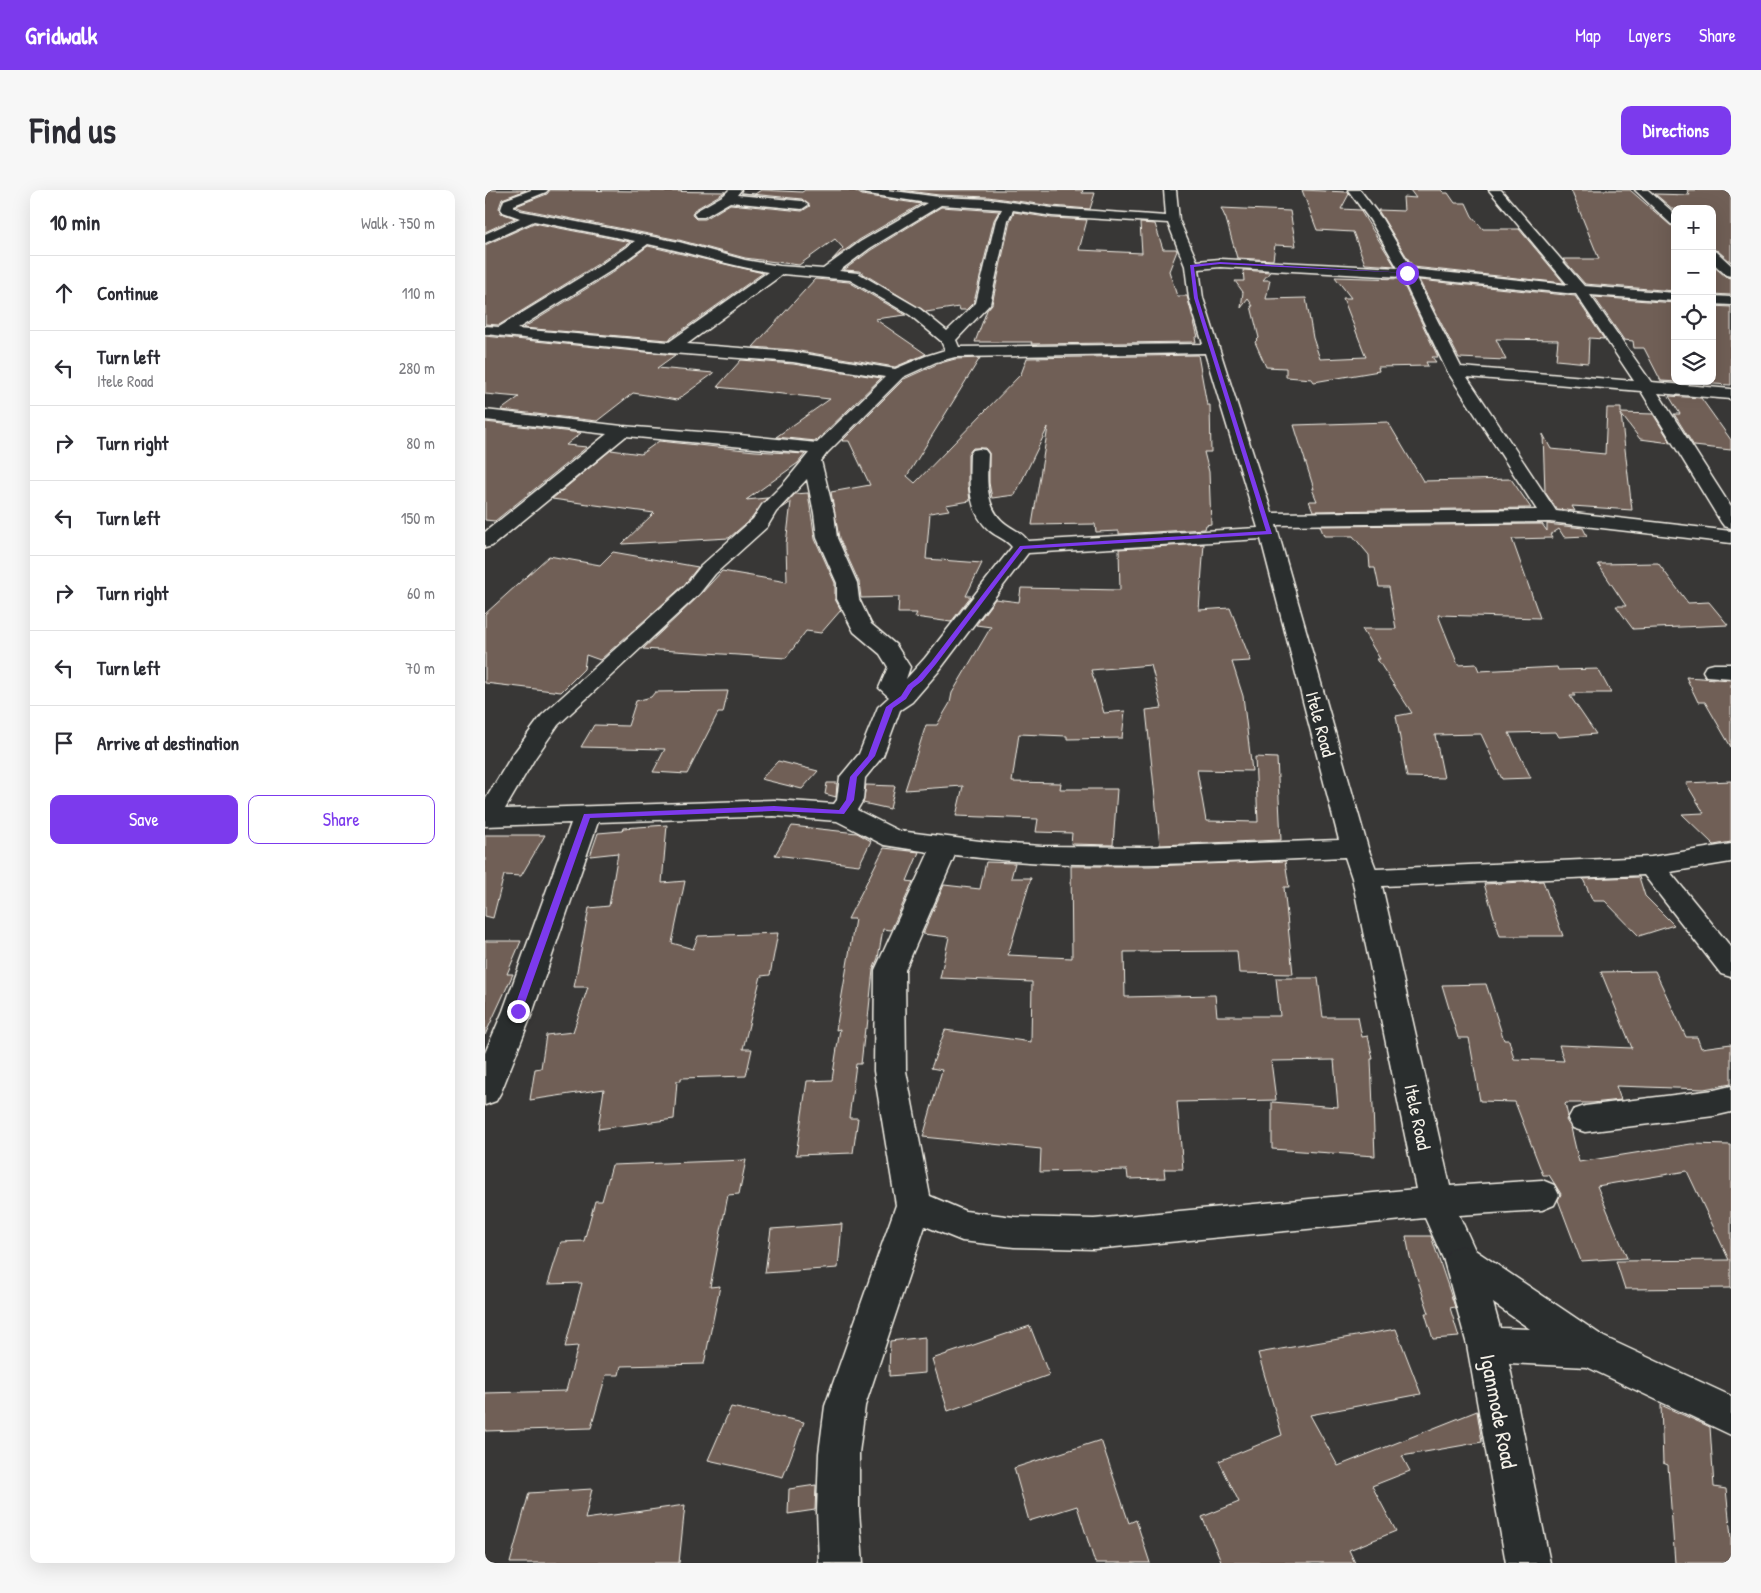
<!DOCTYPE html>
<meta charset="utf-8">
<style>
:root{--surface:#fff;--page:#f7f7f7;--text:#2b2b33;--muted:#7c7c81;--line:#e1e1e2;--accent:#7c3aed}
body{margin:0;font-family:"Patrick Hand",sans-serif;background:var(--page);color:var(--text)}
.controls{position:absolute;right:15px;top:15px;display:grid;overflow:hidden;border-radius:10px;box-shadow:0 5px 20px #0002}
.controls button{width:45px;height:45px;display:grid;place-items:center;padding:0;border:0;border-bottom:1px solid var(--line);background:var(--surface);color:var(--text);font:25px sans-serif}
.stop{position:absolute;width:15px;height:15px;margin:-11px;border:4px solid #7c3aed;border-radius:50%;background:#fff}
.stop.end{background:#7c3aed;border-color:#fff;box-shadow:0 1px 5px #0008}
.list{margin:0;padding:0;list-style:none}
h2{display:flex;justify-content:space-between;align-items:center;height:65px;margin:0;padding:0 20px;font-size:21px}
h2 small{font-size:16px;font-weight:400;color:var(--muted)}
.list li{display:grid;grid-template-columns:32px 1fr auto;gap:15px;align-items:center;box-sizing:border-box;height:75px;padding:0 20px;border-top:1px solid var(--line)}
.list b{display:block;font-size:19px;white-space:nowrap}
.list p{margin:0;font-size:16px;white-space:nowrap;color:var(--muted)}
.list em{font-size:16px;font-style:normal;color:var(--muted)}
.actions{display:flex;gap:10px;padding:15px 20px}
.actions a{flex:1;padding:11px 0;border:1px solid var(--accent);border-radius:10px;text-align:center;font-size:18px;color:var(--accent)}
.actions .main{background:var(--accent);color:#fff}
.icon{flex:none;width:28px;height:28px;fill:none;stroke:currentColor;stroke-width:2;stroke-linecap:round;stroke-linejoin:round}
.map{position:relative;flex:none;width:1246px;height:1373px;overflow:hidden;border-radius:10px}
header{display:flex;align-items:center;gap:30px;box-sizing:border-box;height:70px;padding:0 25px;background:var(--accent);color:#fff}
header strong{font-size:24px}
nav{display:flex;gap:28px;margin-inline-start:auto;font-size:18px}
.intro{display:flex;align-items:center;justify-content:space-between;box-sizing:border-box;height:120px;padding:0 30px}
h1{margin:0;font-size:35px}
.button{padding:12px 22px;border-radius:10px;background:var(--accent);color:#fff;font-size:18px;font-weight:700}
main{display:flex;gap:30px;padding:0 30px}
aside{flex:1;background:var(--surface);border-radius:10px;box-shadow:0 5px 20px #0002}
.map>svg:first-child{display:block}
.building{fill:#705f57;stroke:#f4f1e8}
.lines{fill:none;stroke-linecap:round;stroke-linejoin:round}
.street-casing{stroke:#f4f1e8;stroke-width:3}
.secondary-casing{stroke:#f4f1e8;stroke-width:3}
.street{fill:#2a2d2e;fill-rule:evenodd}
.secondary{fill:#2a2d2e;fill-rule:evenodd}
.route{fill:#7c3aed}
.labels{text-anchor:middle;stroke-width:4;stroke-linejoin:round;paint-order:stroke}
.street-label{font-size:19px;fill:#f4f1e8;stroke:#2a2d2e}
.near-street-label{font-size:22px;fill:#f4f1e8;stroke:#2a2d2e}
</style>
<header>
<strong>Gridwalk</strong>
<nav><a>Map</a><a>Layers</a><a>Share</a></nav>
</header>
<div class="intro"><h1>Find us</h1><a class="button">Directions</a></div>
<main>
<aside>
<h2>10 min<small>Walk · 750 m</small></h2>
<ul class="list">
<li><svg class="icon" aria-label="ahead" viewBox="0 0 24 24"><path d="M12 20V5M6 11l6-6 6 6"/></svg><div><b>Continue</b></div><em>110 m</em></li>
<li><svg class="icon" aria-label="left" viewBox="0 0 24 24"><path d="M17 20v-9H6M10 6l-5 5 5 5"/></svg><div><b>Turn left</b><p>Itele Road</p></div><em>280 m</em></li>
<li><svg class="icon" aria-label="right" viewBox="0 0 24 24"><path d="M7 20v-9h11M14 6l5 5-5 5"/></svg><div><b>Turn right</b></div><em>80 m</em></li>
<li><svg class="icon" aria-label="left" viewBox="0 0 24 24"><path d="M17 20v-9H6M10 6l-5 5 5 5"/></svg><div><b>Turn left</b></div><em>150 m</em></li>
<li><svg class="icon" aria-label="right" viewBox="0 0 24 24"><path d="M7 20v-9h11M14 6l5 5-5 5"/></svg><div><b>Turn right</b></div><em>60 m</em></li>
<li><svg class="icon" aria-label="left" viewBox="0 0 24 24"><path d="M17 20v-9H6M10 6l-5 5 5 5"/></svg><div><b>Turn left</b></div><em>70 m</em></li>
<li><svg class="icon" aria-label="arrive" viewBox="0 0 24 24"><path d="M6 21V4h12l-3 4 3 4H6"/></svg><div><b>Arrive at destination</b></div></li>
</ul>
<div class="actions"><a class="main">Save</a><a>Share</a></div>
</aside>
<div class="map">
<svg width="1246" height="1373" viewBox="0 0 1246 1373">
<rect width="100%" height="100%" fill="#383736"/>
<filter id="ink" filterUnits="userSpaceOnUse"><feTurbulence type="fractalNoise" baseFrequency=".02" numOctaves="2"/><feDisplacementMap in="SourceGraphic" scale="10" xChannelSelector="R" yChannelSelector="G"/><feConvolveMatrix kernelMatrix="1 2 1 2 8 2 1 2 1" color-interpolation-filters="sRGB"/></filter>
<g filter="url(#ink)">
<g class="building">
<polygon points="0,0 41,0 17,9 14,18 16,23 30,28 0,42"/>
<polygon points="65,0 240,2 209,20 207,25 211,29 220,29 245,14 317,21 325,16 317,9 256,3 270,4 276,0 317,2 320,0 369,0 377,5 436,14 374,50 347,70 358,58 350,49 314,75 260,68 194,50 37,19 31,16 62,4"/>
<polygon points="416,0 598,0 597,3 610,3 605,19 567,16 503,7 454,5"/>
<polygon points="817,0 862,2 864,4 856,19 875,20 910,76 880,74 868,42 832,40"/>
<polygon points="925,0 956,0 959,3 963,3 970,13 981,13 987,26 998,39 1034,39 1079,93 928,77 893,20 919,21 918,7 931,8"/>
<polygon points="1086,0 1145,0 1185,35 1190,37 1190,101 1100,94 1078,69 1114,69"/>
<polygon points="1202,0 1246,0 1246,72 1233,61 1227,59 1227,19 1190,19 1190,21 1170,4 1205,5"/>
<polygon points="456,17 514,21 509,30 489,112 481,120 475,120 474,117 441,122 374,81 359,80 386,60"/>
<polygon points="736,18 805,21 811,56 790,55 788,70 752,68 741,29"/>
<polygon points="529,22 567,28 602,30 594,60 657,63 655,33 670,34 678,59 691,59 692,61 684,81 692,106 702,106 713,147 710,147 711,152 546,154 547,152 490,152 502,120 507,114 525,31"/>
<polygon points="49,33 145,52 113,74 14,135 0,134 0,55"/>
<polygon points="163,56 278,83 183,150 38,138 125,84"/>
<polygon points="1227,75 1240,86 1246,88 1246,105 1227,104"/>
<polygon points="758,80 785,82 778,90 785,90 781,109 821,108 828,148 835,169 881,167 858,108 866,108 850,87 916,89 953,167 947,167 951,172 941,172 943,176 893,177 894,181 829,192 827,189 801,187 801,178 781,177 770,152 774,148 766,116 768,116 763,109 756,118 758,102 750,91 759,91"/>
<polygon points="330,89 364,92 421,125 390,129 441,164 410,177 308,160 268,157"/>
<polygon points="934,90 1090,106 1119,149 1104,148 1103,173 1071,170 1073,150 1011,149 1021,170 974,168"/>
<polygon points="1109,107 1190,113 1190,191 1227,191 1227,116 1246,117 1246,195 1176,191 1159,158 1149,158 1148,151 1139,150"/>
<polygon points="0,146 190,165 172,178 229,183 192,210 148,203 112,231 16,220 34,207 0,204"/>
<polygon points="713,165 722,215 725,215 726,262 719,262 724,282 726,334 721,335 720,339 634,344 634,341 611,342 610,334 547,335 563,237 530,305 507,308 504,293 504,263 500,258 488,258 483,264 483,295 485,311 461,315 464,320 445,323 441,369 497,373 481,406 486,406 466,432 430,427 432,423 413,423 414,407 376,408 374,392 354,348 346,302 385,295 364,251 357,251 419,189 452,174 470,169 495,168 422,286 430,293 536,184 542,168"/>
<polygon points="256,170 308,174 396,188 331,251 291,247 345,209 232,197"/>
<polygon points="1184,206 1216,208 1246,250 1246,260 1209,256 1189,224 1195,224"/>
<polygon points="1122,218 1136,218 1136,223 1168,224 1186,253 1155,249 1136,224 1147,320 1087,316 1090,321 1072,319 1060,302 1058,244 1066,259 1120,264"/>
<polygon points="0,232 96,243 81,255 102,257 10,331 0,330"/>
<polygon points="903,232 938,291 1026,289 1046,318 828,321 824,311 832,311 827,299 829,299 809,235"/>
<polygon points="174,251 270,261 320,264 313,273 261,310 282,308 267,328 244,348 137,354 169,323 67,309 126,260 156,264"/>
<polygon points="323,303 330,349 350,393 350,409 356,420 336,443 321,441 301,468 158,459 215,405 237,381 302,392 301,354 306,312 296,319 310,304"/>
<polygon points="1057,334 1062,341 1062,334 1098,338 1102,346 1079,347 1074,339 1065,345 1067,348 1027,349 1055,428 953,425 973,475 991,474 994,481 1072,477 1073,480 1113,479 1126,503 1088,503 1090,506 1085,506 1111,544 1074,547 1071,542 1024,543 1046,588 1017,589 996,544 950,545 959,588 922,587 911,526 927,523 892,469 895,469 877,439 911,439 904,397 894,397 890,378 885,378 884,365 868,346 839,346 835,336"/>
<polygon points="719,354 714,420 745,418 766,471 747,472 758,506 767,581 712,580 721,631 773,632 770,567 792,568 796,650 675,655 661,520 677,518 666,475 606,480 619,523 640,521 637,548 582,549 582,546 534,544 527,592 576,593 575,599 632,599 628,655 586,654 587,643 551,642 553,629 471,626 478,596 420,600 441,535 452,535 465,513 467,503 506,437 491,435 510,409 534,412 536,398 635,400 634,359"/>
<polygon points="128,362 213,377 199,395 115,470 101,465 99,479 76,502 0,493 0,424 64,366 115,375"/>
<polygon points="1173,373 1203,413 1224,412 1243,435 1148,439 1131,416 1141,416 1113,374"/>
<polygon points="1201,487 1246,490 1246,557 1220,512 1213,512"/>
<polygon points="243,501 238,523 233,523 202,584 168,582 180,559 96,557 109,535 143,536 151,511 166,507 170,502"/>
<polygon points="293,571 333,581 317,599 276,589"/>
<polygon points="1246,591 1246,652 1229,655 1197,624 1219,623 1201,593"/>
<polygon points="342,593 352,593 351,607 340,604"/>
<polygon points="381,595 410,596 405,619 378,613"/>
<polygon points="182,635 177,693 200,691 187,753 208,759 213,746 293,743 285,785 276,786 258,859 267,859 261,886 196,888 196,891 192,891 189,929 113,939 119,899 45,910 50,879 56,878 61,845 88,842 103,797 89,797 104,718 124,716 133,663 105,666 113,643 137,641 138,638"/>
<polygon points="307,636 372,643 386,651 374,675 290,665"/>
<polygon points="0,645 60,645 36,686 19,685 8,728 0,726"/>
<polygon points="399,658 434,662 422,691 428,692 406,740 398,739 393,768 388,780 382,838 380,838 376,874 371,874 364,928 373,928 368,963 311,965 322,891 347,890 355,839 351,840 370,729 363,729"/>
<polygon points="800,671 804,697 799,697 808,784 754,783 752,761 639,762 640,807 730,805 732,826 795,826 791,788 833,788 838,827 873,827 877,847 883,846 888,869 886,869 890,966 787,959 787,912 853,917 849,870 786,871 791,910 692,912 698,979 679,979 680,988 643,989 642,980 555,982 556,959 438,947 457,880 446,878 460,840 546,852 547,792 455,788 464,747 438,744 459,695 495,699 501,672 530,673 526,688 546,688 523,765 587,768 586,676 665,676"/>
<polygon points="1154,687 1160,706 1189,735 1154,746 1120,711 1108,711 1098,689"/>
<polygon points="1058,691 1078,746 1015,746 999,694"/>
<polygon points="0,751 36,751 22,784 28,784 0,845"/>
<polygon points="1170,781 1201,847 1212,847 1216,858 1246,854 1246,894 1219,899 1131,896 1136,910 1107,913 1081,913 1080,914 1083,926 1081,930 1086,938 1094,972 1206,954 1246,955 1246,1098 1140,1099 1131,1071 1244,1070 1202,981 1112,996 1142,1068 1096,1071 1073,1010 1076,1004 1064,985 1058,985 1030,912 995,911 984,848 973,848 957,795 1001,794 1019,850 1024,850 1029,869 1079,871 1074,855 1147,858 1116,782"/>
<polygon points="261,970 254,1004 243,1005 225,1097 235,1096 219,1174 136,1176 134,1185 121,1185 106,1238 0,1241 0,1203 81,1201 93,1156 80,1157 97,1093 63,1094 76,1052 99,1051 110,1011 117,1011 127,975"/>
<polygon points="357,1034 353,1078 280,1083 286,1039"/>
<polygon points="921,1046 946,1046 970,1117 965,1118 974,1147 948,1149 940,1123 944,1123 925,1067"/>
<polygon points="545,1136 564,1185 463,1221 447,1169"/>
<polygon points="911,1139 936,1204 825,1225 853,1276 992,1221 997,1252 917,1266 925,1281 887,1296 911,1341 864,1360 870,1373 737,1373 717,1327 754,1312 734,1271 797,1245 773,1163"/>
<polygon points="440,1147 440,1183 404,1186 405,1151"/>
<polygon points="1176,1215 1225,1237 1229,1297 1241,1299 1246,1347 1246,1373 1190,1373 1183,1275 1178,1273"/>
<polygon points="246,1217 319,1232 298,1287 223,1270"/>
<polygon points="616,1250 644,1333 651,1330 665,1373 610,1373 592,1316 544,1331 529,1278"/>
<polygon points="331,1295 330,1320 303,1324 304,1299"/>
<polygon points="107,1299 100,1329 200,1315 194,1373 25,1373 44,1303"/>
</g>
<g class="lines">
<defs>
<g id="street">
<path d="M46,0H63L61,2L29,15L28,17L36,21L194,52L260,70L295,76L338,79L375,52L442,13L377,3L371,0H402L454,7L503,9L567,18L681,26L679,0H691L694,30L712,71L735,69L913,78L885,30L863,0H875L897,29L927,79L1083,95L1004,0H1016L1099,96L1190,103V111L1105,105L1166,192L1246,199V209L1173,203L1246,317V338L1239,336L1236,332L1156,201L982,187L1071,321L1246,341V353L1065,332L791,335L883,658L891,679L1166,667L1246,654V672L1185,682L1246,757V787L1236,784L1159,685L897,696L965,996L1057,990L1069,995L1074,1005L1069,1015L1057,1020L974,1025L995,1071L990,1082L977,1087L964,1082L940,1028L609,1059L529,1057L477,1051L440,1036L380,1216L374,1263V1321L378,1373H334L332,1321L334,1263L340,1216L411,1015L389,881L390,780L444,662L399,655L352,631L289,626L113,632L48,821L16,902L11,911L0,915V863L18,821L86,633L0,636V610L26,567L57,525L200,396L216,376L268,329L277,315L300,292L324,263L141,246L7,356L0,358V342L122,244L0,230V220L137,236L255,245L332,253L400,187L308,172L186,163L0,144V136L14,137L114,76L150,51L49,31L0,53V44L35,28L18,22L16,19L19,10ZM456,15L517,19L511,30L491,113L462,141L435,119L373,83L354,81L385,58ZM528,20L567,26L683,33L700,76L704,108L718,154L474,157L471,150L505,114L523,30ZM163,54C203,62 242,75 283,82L184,152L32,139L124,82ZM735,77L917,87L962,181L1052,320L787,323L718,108L714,79ZM298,84L365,90L425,125L456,151L460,160L441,166L410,179L308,162L202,154ZM931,88L1091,104L1149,191L976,177ZM720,163L773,338L543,351C537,342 529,340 521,334C499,318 502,289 503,264L500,260L494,259L488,260L485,264C484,292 482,321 505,341C512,347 521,349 527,357L440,468L421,489L425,477L411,455L386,434L374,409L372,393L352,348L349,323L336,271L342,263L418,187L451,172L470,167ZM322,289L329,323L332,348L352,393V409L369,442L395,464L403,477L394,498L404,507L393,517L374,564L355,587L352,610L349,614L289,610L20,619L50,568L73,535L214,404L230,384L282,337L291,322ZM776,349L854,650L660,657L557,656L511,653L414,641L372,620L378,610L380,588L398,566L415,520L427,512L453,482L543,363ZM470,665C599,682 730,672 860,667L867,688L931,999L609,1029L529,1027L480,1021L445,1006L421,881L420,780Z"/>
<polygon points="244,0 256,0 252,5 317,11 323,15 317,19 245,12 219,27 211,27 209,24 211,21 239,5"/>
<polygon points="1150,0 1163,0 1190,24 1190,35 1186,34"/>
<polygon points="1227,61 1232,62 1246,75 1246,86 1241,85 1227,72"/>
<polygon points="1227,106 1246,107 1246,115 1227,114"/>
<polygon points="1229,474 1246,474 1246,488 1221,486 1218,481 1221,476"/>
<polygon points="1246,896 1246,922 1229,926 1100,942 1088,938 1083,929 1088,920 1100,916 1229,900"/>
</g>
<path id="secondary" d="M977,1055L990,1060L1119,1147L1246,1206V1245L1102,1177L1024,1173L1065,1373H1021L982,1155L959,1071L964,1060ZM1008,1113L1045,1139L1015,1138Z"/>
</defs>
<use href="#street" class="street-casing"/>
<use href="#secondary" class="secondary-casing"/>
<use href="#street" class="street"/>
<use href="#secondary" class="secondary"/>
</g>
</g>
<polygon class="route" points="735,72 924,83 735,74 709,77 713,108 787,344 538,359 451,474 437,491 428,498 421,509 408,518 390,566 372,587 369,610 359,624 289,621 105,628 37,821 36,823 30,823 28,821 99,624 289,616 354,620 361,610 365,587 383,566 401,517 416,506 423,495 432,488 446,472 535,356 781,341 709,108 705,75"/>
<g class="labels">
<g class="street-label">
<text transform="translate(836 534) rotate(75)" y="7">Itele Road</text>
<text transform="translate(933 927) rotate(78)" y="7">Itele Road</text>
</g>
<g class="near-street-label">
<text transform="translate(1014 1221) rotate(79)" y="8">Iganmode Road</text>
</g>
</g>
</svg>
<div class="controls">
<button>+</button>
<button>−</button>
<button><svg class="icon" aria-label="locate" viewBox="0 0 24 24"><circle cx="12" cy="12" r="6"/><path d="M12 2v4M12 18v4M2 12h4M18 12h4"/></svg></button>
<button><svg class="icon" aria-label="layers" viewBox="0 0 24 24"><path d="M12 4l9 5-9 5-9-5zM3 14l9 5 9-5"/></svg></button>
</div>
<div class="stop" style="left:922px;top:83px"></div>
<div class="stop end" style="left:33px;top:821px"></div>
</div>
</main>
